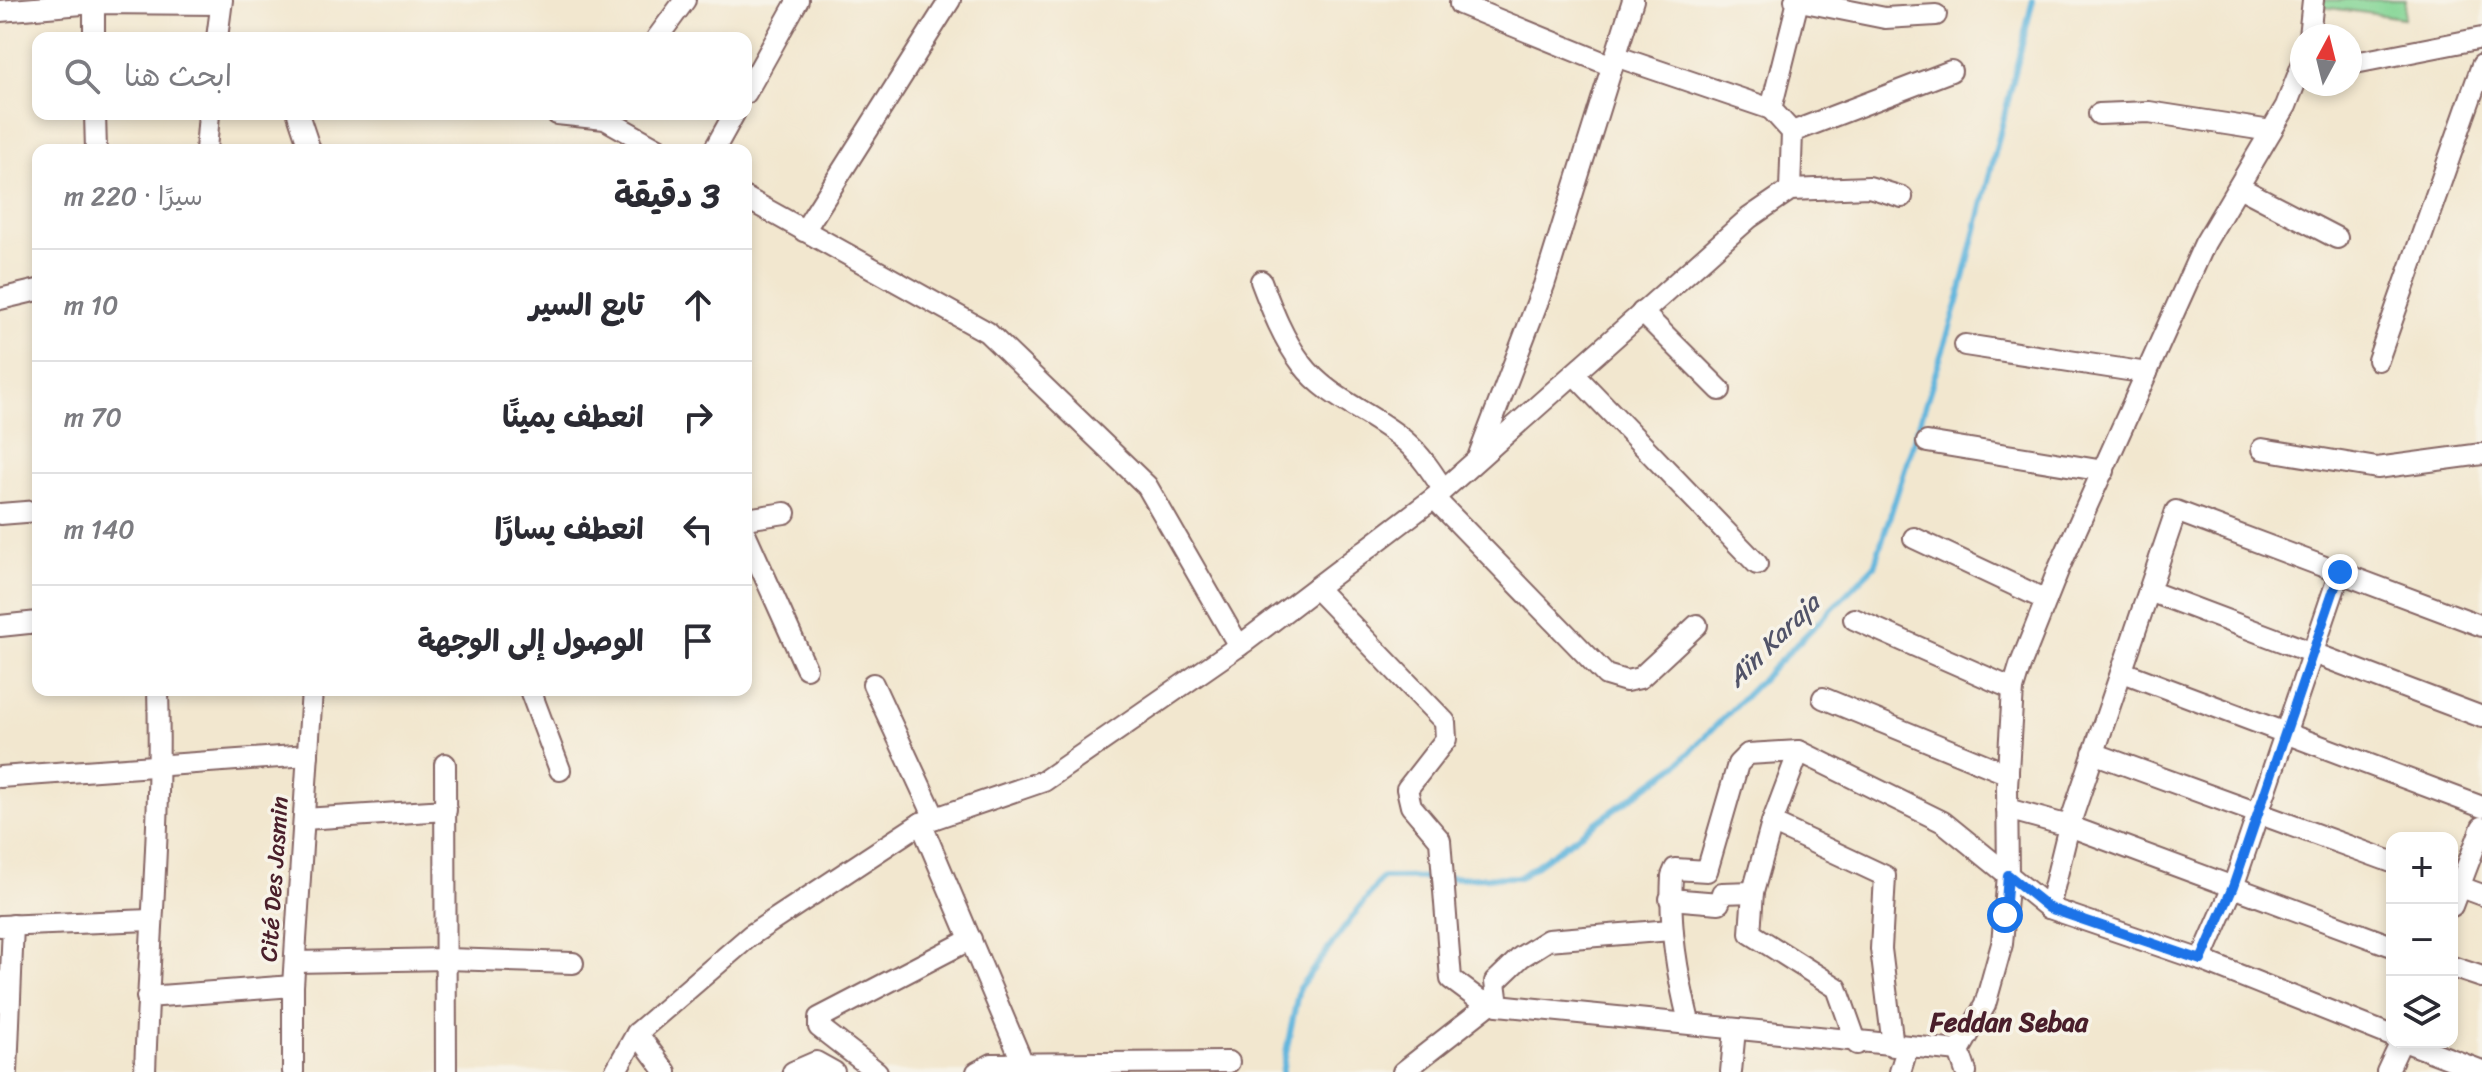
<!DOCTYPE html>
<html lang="ar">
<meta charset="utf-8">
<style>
:root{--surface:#fff;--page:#f7f7f7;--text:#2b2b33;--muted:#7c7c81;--line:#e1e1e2}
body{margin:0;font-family:Sriracha,"Playpen Sans Arabic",sans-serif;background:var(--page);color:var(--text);direction:rtl}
.controls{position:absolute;right:24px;bottom:24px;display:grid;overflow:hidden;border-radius:16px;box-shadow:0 4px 12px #0003}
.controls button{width:72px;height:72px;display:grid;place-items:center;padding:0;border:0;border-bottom:2px solid var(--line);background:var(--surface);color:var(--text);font:40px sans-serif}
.compass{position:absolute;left:2290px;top:24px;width:72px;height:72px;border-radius:50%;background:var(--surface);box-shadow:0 4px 12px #0003;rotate:7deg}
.stop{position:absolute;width:24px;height:24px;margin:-18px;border:6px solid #1a73e8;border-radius:50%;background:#fff}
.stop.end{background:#1a73e8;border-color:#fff;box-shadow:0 2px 8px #0008}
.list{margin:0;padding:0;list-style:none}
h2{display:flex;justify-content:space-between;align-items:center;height:104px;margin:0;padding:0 32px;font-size:34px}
h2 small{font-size:26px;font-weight:400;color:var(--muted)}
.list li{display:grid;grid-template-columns:52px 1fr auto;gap:24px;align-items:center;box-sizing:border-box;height:112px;padding:0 32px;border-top:2px solid var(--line)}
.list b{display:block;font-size:30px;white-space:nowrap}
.list em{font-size:26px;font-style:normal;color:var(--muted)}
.icon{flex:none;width:44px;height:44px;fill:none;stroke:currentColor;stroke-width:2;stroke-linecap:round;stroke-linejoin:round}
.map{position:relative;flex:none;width:2482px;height:1072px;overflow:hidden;direction:ltr}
.search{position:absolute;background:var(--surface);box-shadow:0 4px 12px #0003;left:32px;top:32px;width:720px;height:88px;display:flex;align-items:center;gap:20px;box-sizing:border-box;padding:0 28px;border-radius:16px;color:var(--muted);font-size:30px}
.panel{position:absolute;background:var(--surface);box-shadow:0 4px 12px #0003;left:32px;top:144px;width:720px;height:552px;border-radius:16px;direction:rtl}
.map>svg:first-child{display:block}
.green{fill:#85d696;stroke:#687a60;stroke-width:2}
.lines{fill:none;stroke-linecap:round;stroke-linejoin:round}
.stream{stroke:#61b5dd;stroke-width:6}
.minor-casing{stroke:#856564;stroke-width:24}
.minor{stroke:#fff;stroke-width:20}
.route{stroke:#1a73e8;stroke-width:10}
.labels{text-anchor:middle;stroke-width:7;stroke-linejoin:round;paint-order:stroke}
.street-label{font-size:24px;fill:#4a1f2b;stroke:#f7f3e8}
.water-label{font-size:26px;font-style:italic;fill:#525469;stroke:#f7f3e8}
.neighbourhood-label{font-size:26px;font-weight:bold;fill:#4a1f2b;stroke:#f7f3e8}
</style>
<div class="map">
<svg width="2482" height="1072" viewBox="0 0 2482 1072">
<rect width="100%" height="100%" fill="#f7f3e8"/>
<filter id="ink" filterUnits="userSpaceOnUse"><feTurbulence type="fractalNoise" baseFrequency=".0125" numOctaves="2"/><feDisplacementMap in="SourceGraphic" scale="16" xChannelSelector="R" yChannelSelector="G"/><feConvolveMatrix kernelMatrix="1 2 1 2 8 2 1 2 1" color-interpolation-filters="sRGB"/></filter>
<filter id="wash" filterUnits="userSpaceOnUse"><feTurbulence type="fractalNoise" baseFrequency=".006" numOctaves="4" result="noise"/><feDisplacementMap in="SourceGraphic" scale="32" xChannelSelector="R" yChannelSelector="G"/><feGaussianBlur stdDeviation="1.8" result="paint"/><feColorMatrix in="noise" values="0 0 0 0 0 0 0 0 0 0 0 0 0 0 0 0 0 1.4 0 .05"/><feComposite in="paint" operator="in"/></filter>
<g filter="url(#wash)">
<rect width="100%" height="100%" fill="#f2e7cf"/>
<polygon class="green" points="2323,0 2406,0 2404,18 2322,7"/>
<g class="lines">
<polyline class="stream" points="1282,1072 1299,988 1382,878 1520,877 1677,765 1874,566 1958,302 2033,0"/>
</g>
</g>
<g filter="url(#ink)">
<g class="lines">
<defs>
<g id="minor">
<polyline points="1795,0 1885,18 1936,15"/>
<polyline points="94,3 94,38"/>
<polyline points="1460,4 1612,66"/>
<polyline points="0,11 94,3 221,4"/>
<polyline points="2309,36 2313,0"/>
<polyline points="217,38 222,0"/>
<polyline points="657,38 685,0"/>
<polyline points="1615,56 1771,109"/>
<polyline points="2350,64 2482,38"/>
<polyline points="746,93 798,0"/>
<polyline points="95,114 96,150"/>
<polyline points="298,114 310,150"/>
<polyline points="557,114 605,119 660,150"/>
<polyline points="2099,114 2149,112 2271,131"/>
<polyline points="1792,132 1951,71"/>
<polyline points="206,150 209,114"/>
<polyline points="714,150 734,114"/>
<polyline points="2239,187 2337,238"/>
<polyline points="1790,190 1792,132 1771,109 1798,1"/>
<polyline points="746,198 987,332 1147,486 1239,646"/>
<polyline points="804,231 950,0"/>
<path d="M1261,281C1272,310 1283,339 1302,364C1328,399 1373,413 1405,441C1421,455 1432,472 1443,489"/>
<polyline points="0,299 38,290"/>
<polyline points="1642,312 1720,390"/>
<polyline points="1965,345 2147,373"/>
<polyline points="2378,360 2482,65"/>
<polyline points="1574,374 1757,564"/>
<polyline points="1927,442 2104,471"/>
<polyline points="2262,449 2377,468 2482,454"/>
<polyline points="1479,455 1544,285 1633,0"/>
<polyline points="1434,498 1606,675 1626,681 1640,678 1697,625"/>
<polyline points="0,514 38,511"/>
<polyline points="746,519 785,513"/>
<polyline points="746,535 806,668"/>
<polyline points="1914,538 2046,600"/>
<polyline points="1316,588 1445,722 1446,739 1407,789 1411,806 1440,840 1451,979 1478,999 1498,1005 1959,1051"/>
<polyline points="2149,591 2482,717"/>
<polyline points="1854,619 2013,689"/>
<polyline points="0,626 38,622"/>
<polyline points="2123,672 2482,807"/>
<polyline points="873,684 935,818"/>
<polyline points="530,690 560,770"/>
<polyline points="1823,698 2008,774"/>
<polyline points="2093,753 2392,862"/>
<polyline points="445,764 446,1072"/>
<polyline points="0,777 308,755"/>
<polyline points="2007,809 2069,826 2392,946"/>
<polyline points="304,819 446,810"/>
<polyline points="921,823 1024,1066"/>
<polyline points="1772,823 1753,892 1750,933 1837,988 1857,1044"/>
<polyline points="2452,884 2482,895"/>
<polyline points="1670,899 1719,903 1722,893 1753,892"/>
<polyline points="2452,906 2482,827"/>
<polyline points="2049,908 2069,826 2176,511 2482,626"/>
<polyline points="0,926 150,920"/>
<polyline points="2201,960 2233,887 2340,572"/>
<polyline points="295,962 447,959 573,963"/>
<polyline points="2452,967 2482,977"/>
<polyline points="147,997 293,986"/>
<polyline points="1498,1005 1495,982 1521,957 1548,940 1671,930"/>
<path d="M1689,1022C1677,973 1669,928 1672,876L1675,869L1707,871L1738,764L1748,754L1799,751"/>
<polyline points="637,1033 666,1072"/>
<polyline points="2406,1042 2482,1071"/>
<polyline points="1893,1046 1881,949 1885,876 1772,823 1799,751 1943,822 2049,908 2201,960 2392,1036"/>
<polyline points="7,1072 13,925"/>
<path d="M145,1072C149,945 162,817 158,690"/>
<polyline points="293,1072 293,986 312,690"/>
<polyline points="615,1072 637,1033 751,935 921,823 1044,781 1246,641 1434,498 1749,218 1790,190 1869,187 1902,197"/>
<polyline points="793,1072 816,1062 834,1072"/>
<polyline points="877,1072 819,1027 819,1018 971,939"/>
<polyline points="977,1072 992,1064 1229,1062"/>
<polyline points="1403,1072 1491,1003"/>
<polyline points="1731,1072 1735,1029"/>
<polyline points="1900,1072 1908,1046"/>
<polyline points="1966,1072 1959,1051 1985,1005 2002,944 2008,875 2007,787 2013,689 2020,666 2059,568 2205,243 2286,106 2302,65"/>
<polyline points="2387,1072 2401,1042"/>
</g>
</defs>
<use href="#minor" class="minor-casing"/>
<use href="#minor" class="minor"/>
</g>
</g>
<g class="lines" filter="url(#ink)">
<polyline class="route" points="2005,915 2008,875 2049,908 2201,960 2233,887 2340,572"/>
</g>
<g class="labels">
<g class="street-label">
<text transform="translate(274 879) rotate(-86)" y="8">Cité Des Jasmin</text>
</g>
<g class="water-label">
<text transform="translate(1773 640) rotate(-45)" y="9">Aïn Karaja</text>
</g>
<g class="neighbourhood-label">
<text x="2009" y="1031">Feddan Sebaa</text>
</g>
</g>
</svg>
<div class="controls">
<button>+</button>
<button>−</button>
<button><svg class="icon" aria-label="layers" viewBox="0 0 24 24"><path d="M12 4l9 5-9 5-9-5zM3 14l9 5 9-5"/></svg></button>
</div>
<svg class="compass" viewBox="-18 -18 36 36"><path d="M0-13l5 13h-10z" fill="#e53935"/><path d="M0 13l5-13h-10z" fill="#7c7c81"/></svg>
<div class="stop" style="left:2005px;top:915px"></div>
<div class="stop end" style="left:2340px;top:572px"></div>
<div class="search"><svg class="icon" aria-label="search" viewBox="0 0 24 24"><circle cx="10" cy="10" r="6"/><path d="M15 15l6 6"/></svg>ابحث هنا</div>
<section class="panel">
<h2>3 دقيقة<small>سيرًا · 220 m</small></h2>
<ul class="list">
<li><svg class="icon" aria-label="ahead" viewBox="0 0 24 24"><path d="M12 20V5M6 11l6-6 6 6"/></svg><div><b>تابع السير</b></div><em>10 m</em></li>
<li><svg class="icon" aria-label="right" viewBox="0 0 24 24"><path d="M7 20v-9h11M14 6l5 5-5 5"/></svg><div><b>انعطف يمينًا</b></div><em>70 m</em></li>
<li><svg class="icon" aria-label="left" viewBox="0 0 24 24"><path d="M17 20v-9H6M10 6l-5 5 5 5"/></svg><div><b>انعطف يسارًا</b></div><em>140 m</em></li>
<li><svg class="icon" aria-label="arrive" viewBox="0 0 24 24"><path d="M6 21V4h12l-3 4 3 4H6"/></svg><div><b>الوصول إلى الوجهة</b></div></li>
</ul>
</section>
</div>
